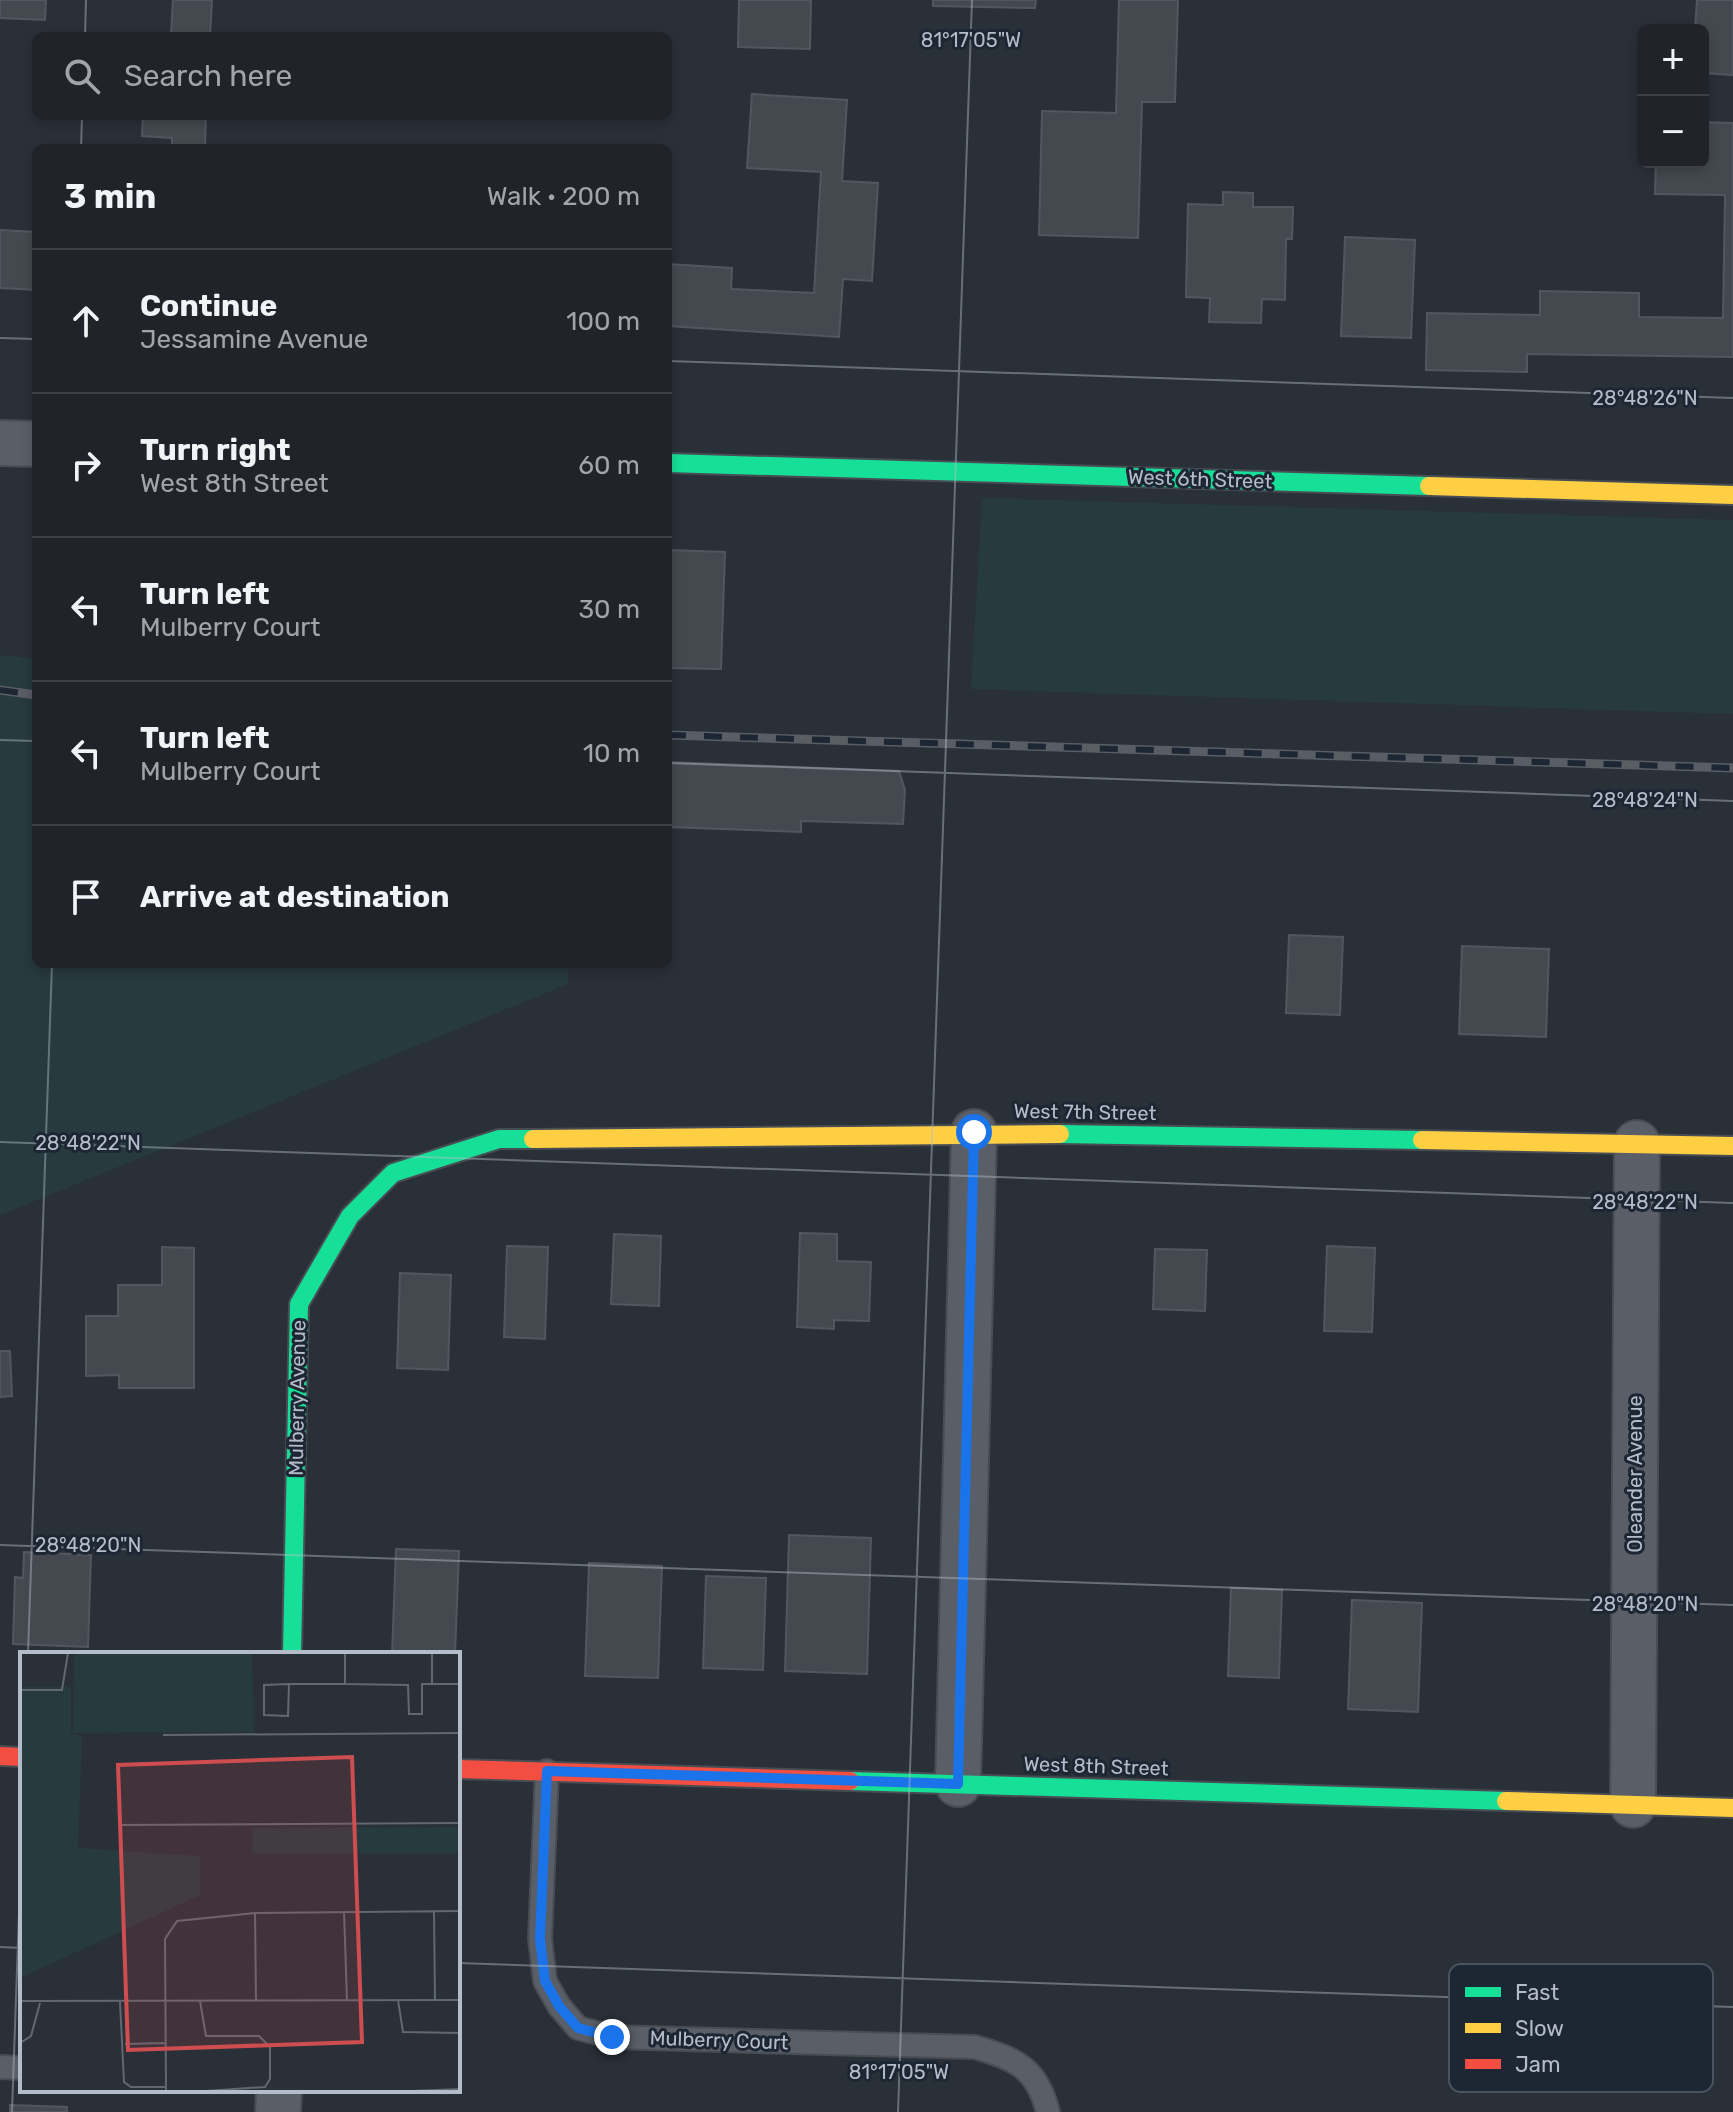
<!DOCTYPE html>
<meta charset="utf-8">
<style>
:root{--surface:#20242a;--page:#282c32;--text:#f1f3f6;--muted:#a2a4a8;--line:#3d4147}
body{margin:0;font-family:Rubik,sans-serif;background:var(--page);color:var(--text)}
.controls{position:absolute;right:24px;top:24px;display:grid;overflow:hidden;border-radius:12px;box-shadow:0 4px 12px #0003}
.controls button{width:72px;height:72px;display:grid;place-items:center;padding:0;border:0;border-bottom:2px solid var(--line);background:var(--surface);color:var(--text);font:40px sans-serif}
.stop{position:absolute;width:24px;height:24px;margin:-18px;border:6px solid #1a73e8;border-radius:50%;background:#fff}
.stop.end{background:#1a73e8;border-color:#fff;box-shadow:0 2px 8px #0008}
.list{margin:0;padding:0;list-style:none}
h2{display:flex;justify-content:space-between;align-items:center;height:104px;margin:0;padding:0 32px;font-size:34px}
h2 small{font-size:26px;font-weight:400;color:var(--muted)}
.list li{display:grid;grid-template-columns:52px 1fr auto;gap:24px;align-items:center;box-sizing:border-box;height:144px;padding:0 32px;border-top:2px solid var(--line)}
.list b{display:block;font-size:30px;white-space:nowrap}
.list p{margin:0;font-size:26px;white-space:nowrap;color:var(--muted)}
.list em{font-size:26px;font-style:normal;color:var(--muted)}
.icon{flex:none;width:44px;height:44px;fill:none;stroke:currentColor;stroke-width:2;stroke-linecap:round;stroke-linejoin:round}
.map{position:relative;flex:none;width:1733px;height:2112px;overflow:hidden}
.search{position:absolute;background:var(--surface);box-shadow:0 4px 12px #0003;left:32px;top:32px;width:640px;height:88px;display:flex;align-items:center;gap:20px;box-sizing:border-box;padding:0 28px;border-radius:12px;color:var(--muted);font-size:30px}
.panel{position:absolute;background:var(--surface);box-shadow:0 4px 12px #0003;left:32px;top:144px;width:640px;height:824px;border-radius:12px}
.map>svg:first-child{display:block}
.green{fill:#273a3e}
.building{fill:#444950;stroke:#52575f;stroke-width:2}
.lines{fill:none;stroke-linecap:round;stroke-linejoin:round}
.lane-casing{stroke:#484c53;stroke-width:26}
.street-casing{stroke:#484c53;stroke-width:48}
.fast-casing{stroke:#484c53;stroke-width:22}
.slow-casing{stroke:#484c53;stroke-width:22}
.jam-casing{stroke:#484c53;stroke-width:22}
.lane{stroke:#5a5e66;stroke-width:22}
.street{stroke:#5a5e66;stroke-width:44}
.fast{stroke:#16e098;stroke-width:18}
.slow{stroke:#ffcf43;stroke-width:18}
.jam{stroke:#f24e42;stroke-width:18}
.rail-casing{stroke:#595d64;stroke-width:9}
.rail{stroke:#1d2633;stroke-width:6;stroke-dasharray:18;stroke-linecap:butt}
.route{stroke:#1a73e8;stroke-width:10}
.ticks{fill:none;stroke:#b4bcc9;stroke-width:2;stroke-opacity:0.45}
.labels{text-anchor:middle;stroke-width:6;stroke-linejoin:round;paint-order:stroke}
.street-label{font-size:20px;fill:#b4bcc9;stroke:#1d2633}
.inset-road{fill:none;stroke:#616872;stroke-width:2}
.view{fill:#ce4d50;fill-opacity:0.15;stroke:#ce4d50;stroke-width:4}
.inset-edge{fill:none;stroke:#b4bcc9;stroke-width:4}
.key{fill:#1d2633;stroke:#4a5360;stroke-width:2}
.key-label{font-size:22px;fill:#b4bcc9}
.ticks-label{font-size:20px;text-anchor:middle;fill:#b4bcc9;stroke:#1d2633;stroke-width:6;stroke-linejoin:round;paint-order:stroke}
</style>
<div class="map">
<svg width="1733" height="2112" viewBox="0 0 1733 2112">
<rect width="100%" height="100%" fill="#2a3038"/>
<g class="green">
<polygon points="982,498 1733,520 1733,714 971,689"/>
<polygon points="0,655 36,659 36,964 569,964 568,984 0,1215"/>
</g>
<g class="building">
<polygon points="0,0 46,0 45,20 0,18"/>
<polygon points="173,0 212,0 210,36 146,36 171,35"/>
<polygon points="739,0 811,0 810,49 738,47"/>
<polygon points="933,0 1036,0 1035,8 933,6"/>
<polygon points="1119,0 1178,0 1175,102 1142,102 1138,238 1039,235 1042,111 1116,113"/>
<polygon points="1697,0 1733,0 1733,75 1703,73 1703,30 1695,30"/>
<polygon points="752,94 847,100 842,181 878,183 872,281 843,279 839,337 668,326 668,264 732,268 731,289 814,293 821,172 747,168"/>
<polygon points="143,116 206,116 205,146 227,148 172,148 172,138 142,136"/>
<polygon points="1703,122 1733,123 1733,357 1527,354 1527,372 1426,370 1427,313 1540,315 1540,291 1639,293 1639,317 1723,318 1725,195 1655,194 1656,162 1703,162"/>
<polygon points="1223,192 1253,193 1253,207 1293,207 1292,239 1286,239 1285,300 1262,299 1261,323 1209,322 1210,298 1186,297 1188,204 1223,205"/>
<polygon points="0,230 36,232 36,290 0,288"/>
<polygon points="1345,237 1415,240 1411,338 1341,336"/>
<polygon points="668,550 725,552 721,669 668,668"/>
<polygon points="668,762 899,771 905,790 903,824 801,821 801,832 668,827"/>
<polygon points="1289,935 1343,937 1340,1015 1286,1013"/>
<polygon points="1462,946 1549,949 1546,1037 1459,1034"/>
<polygon points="800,1233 837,1234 837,1261 871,1262 869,1321 834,1320 834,1329 797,1327"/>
<polygon points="614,1234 661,1236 659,1306 611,1304"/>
<polygon points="507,1246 548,1247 545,1339 504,1337"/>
<polygon points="1327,1246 1375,1248 1372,1332 1324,1331"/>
<polygon points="162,1247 194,1248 194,1388 119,1388 119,1375 86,1376 86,1316 118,1316 118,1285 162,1285"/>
<polygon points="1155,1249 1207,1250 1205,1311 1153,1309"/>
<polygon points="400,1273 451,1275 448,1370 397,1368"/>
<polygon points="0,1351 10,1351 12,1396 0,1397"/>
<polygon points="789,1535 871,1538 867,1674 785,1671"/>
<polygon points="396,1549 459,1551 455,1654 392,1654"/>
<polygon points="24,1552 91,1555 88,1647 13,1644 15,1577 23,1578"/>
<polygon points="589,1563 662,1566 658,1678 585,1676"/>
<polygon points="706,1576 766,1578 763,1670 703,1668"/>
<polygon points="1231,1588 1282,1590 1279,1678 1228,1676"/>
<polygon points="1352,1600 1422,1603 1418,1712 1348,1709"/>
<polygon points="10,2105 67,2107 67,2112 10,2112"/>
</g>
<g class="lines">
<defs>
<g id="lane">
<path d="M547,1771L540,1939L545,1981L559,2006L578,2028L612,2037L975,2047C1016,2059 1037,2068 1048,2112"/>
<polyline points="0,2067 22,2068"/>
</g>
<g id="street">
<polyline points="0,443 36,444"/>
<polyline points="958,1784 974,1132"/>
<polyline points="1633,1805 1637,1143"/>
<polyline points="278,2112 279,2090"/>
</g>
<g id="fast">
<polyline points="668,463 1429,486"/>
<polyline points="1060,1134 1422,1140"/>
<polyline points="292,1654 299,1304 350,1216 393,1173 499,1139 533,1139"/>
<polyline points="850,1781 1506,1801"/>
</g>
<g id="slow">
<polyline points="1429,486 1733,495"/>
<polyline points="533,1139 1060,1134"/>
<polyline points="1422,1140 1733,1146"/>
<polyline points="1506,1801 1733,1808"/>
</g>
<g id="jam">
<polyline points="0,1756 22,1757"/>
<polyline points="458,1769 850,1781"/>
</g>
</defs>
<use href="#lane" class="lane-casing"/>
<use href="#street" class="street-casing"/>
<use href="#fast" class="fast-casing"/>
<use href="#slow" class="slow-casing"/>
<use href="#jam" class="jam-casing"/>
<use href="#lane" class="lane"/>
<use href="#street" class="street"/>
<use href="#fast" class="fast"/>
<use href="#slow" class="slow"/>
<use href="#jam" class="jam"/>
<defs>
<g id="rail">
<polyline points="0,690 36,695"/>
<polyline points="668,735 1733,768"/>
</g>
</defs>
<use href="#rail" class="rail-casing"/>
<use href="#rail" class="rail"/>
</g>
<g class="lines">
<polyline class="route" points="612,2037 578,2028 559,2006 545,1981 540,1939 547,1771 958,1784 974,1132"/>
</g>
<path class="ticks" d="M85,36L86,0M81,148L82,116M0,338L36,339M668,361L1733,398M0,740L36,741M668,763L1733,801M0,1142L1733,1203M0,1545L1733,1605M28,1654L52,964M0,1947L22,1948M458,1963L1733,2007M12,2112L22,1827M898,2112L972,0"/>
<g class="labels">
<g class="street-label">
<text transform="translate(1200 479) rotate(2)" y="7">West 6th Street</text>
<text transform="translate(1085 1112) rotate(1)" y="7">West 7th Street</text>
<text transform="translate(297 1398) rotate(-89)" y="7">Mulberry Avenue</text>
<text transform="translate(1635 1474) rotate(-90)" y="7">Oleander Avenue</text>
<text transform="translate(1096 1766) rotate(2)" y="7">West 8th Street</text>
<text transform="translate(719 2040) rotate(2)" y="7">Mulberry Court</text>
</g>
</g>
<g transform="translate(20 1652)">
<rect width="440" height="440" fill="#2a3038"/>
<path d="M54,1H232L234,80L53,81ZM0,35H51V82L62,84L58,196L180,204V243L0,326ZM440,175V201H232L233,176Z" fill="#273a3e"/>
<path class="inset-road" d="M269,32L268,64L244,63V33L269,32H325L388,33L389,62H402V32H412V1M325,32V1M412,32H440M0,38H42L48,1M143,83L440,81M99,173L440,171M324,259L327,349M414,259L415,348M235,261L236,349M378,348L383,380L440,381M0,349L440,348M180,349L186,384H239L250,395V427L245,435L185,439M100,350L104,430L111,435H146M0,391L11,384L20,351M105,392L146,391M146,439L145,287L157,269L235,261L440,259M391,439L440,437"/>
<path class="view" d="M332,105L342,390L108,398L98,113Z"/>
<rect width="440" height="440" class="inset-edge"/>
</g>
<rect x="1449" y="1964" width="264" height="128" rx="12" class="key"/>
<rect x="1465" y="1987" width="36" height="10" fill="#16e098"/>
<rect x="1465" y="2023" width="36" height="10" fill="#ffcf43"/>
<rect x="1465" y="2059" width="36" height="10" fill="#f24e42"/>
<g class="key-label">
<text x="1515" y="2000">Fast</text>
<text x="1515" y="2036">Slow</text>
<text x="1515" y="2072">Jam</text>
</g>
<g class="ticks-label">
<text x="971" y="47">81°17'05"W</text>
<text x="1645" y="405">28°48'26"N</text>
<text x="1645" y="807">28°48'24"N</text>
<text x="88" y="1150">28°48'22"N</text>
<text x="1645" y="1209">28°48'22"N</text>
<text x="88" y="1552">28°48'20"N</text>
<text x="1645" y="1611">28°48'20"N</text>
<text x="899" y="2079">81°17'05"W</text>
</g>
</svg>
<div class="controls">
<button>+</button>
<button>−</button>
</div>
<div class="stop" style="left:974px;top:1132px"></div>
<div class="stop end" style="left:612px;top:2037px"></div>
<div class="search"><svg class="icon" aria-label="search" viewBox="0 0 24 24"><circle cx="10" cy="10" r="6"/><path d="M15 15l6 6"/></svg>Search here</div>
<section class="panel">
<h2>3 min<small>Walk · 200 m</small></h2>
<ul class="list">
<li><svg class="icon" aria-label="ahead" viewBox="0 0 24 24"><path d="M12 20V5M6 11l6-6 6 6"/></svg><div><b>Continue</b><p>Jessamine Avenue</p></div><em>100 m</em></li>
<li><svg class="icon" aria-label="right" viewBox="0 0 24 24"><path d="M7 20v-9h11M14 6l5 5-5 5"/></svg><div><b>Turn right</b><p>West 8th Street</p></div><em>60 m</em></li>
<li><svg class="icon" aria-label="left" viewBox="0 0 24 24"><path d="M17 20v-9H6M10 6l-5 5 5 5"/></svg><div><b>Turn left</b><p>Mulberry Court</p></div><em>30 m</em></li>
<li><svg class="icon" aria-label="left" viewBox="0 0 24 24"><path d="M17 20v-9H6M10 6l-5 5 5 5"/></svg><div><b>Turn left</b><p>Mulberry Court</p></div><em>10 m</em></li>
<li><svg class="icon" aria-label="arrive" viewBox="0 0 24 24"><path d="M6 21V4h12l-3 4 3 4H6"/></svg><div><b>Arrive at destination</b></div></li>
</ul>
</section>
</div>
